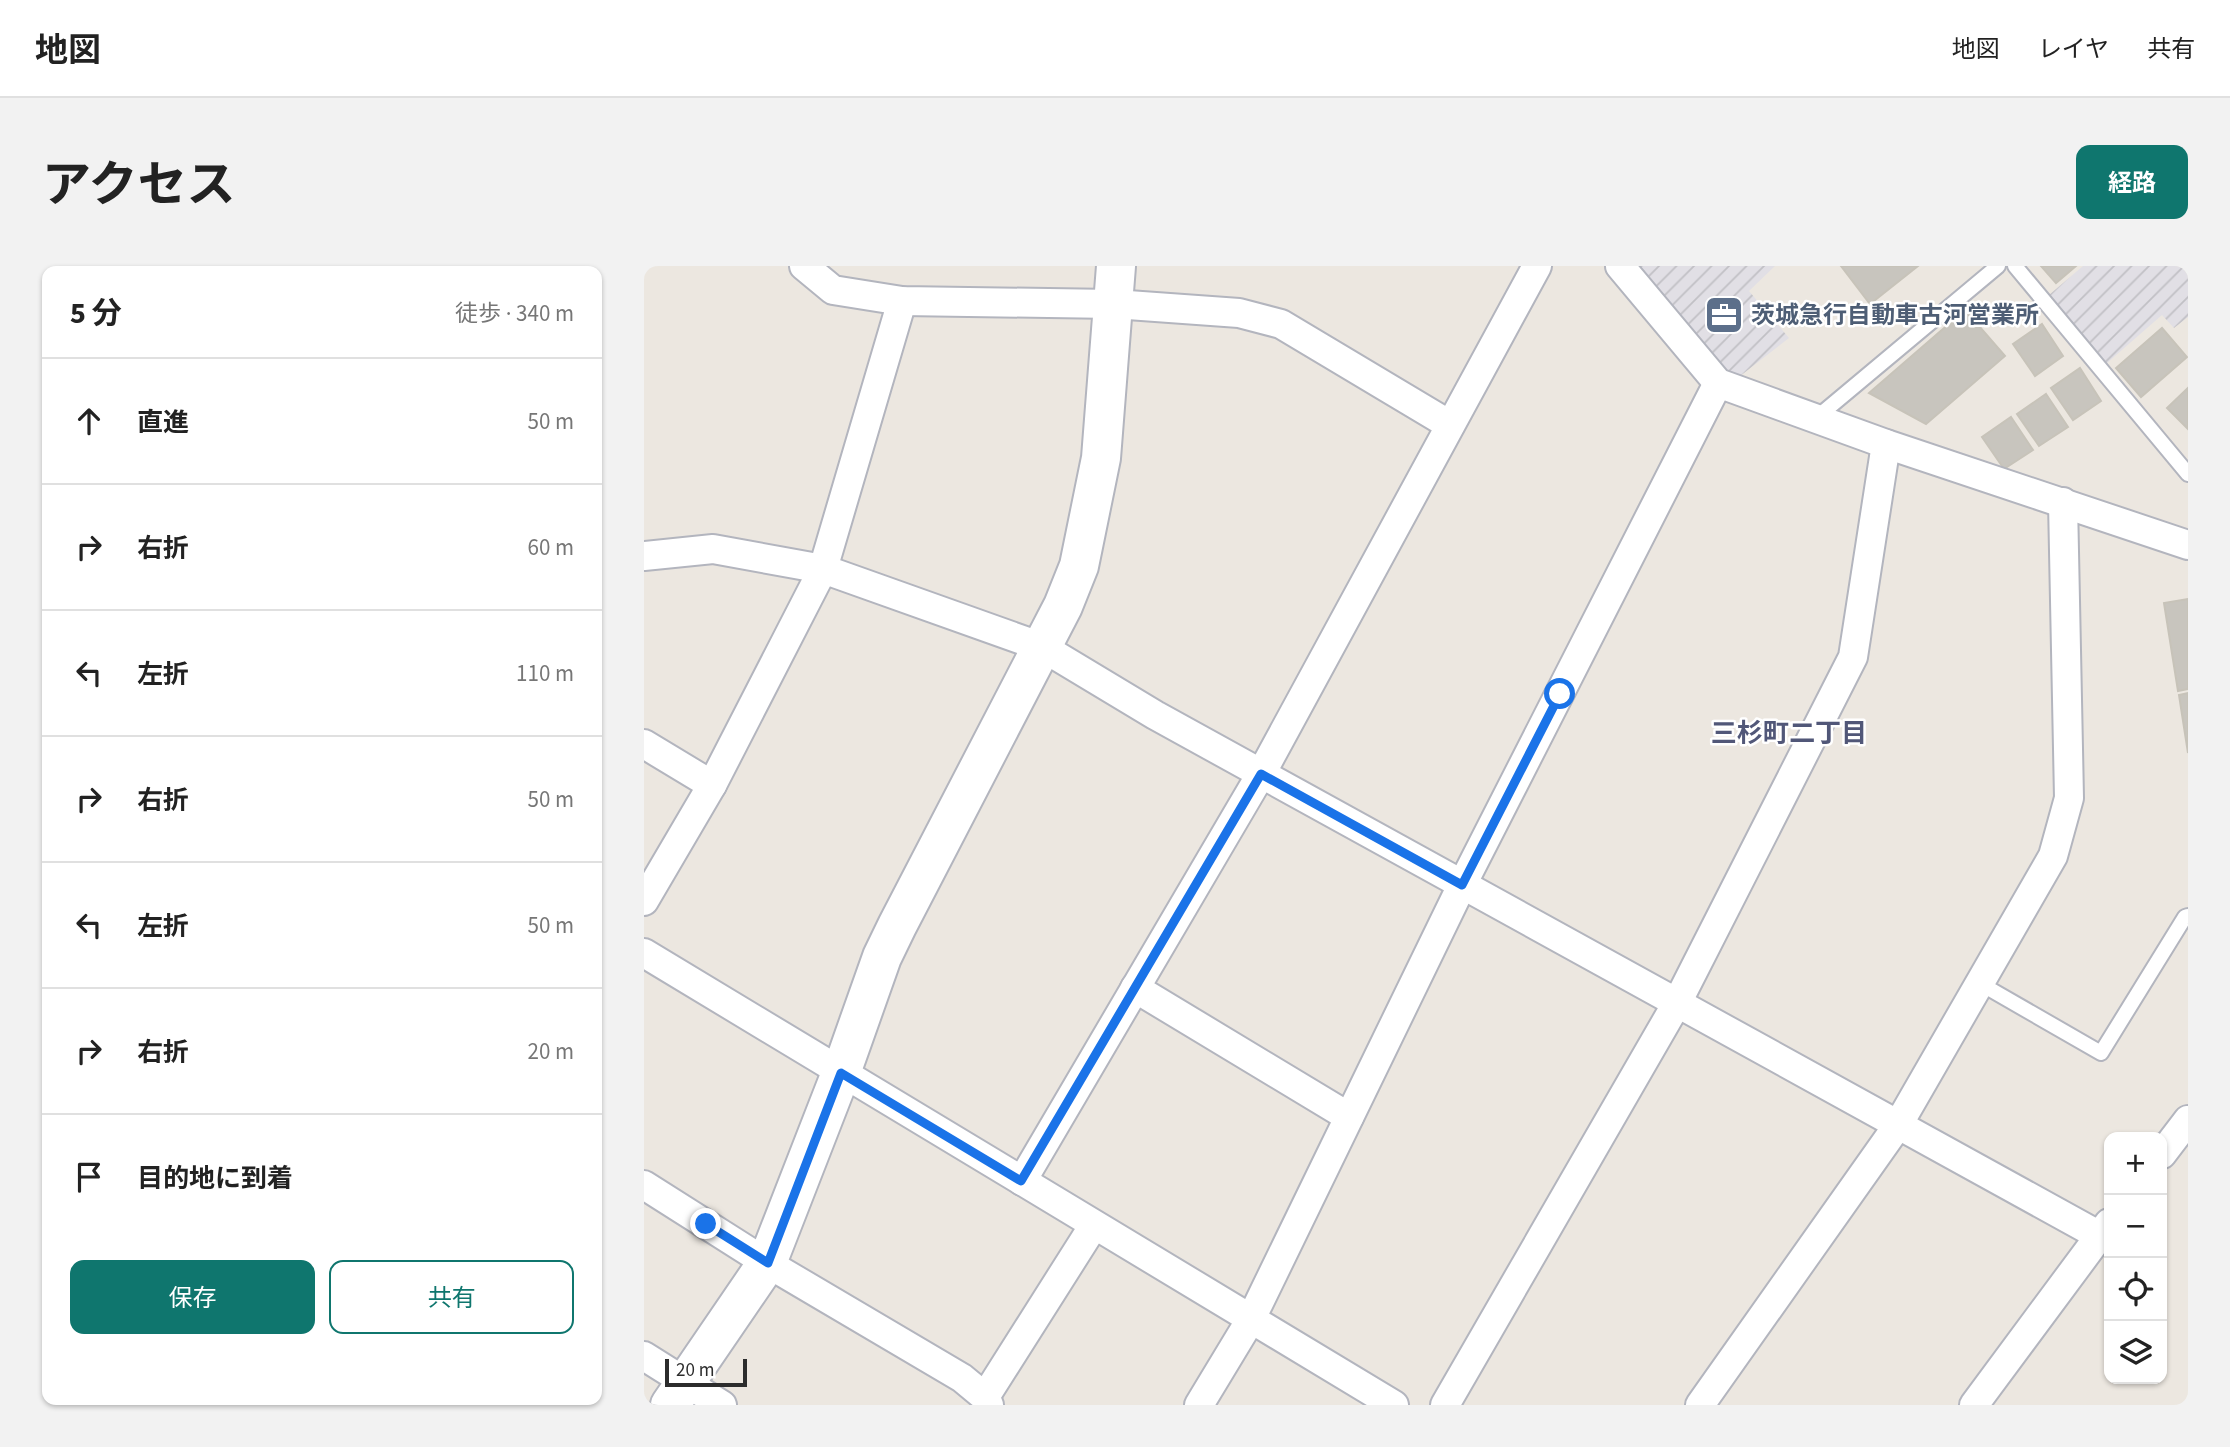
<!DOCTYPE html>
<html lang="ja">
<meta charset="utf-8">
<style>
:root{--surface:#fff;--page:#f2f2f2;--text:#222;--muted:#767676;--line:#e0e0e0;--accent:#0f766e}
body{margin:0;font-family:"Source Sans 3","Noto Sans JP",sans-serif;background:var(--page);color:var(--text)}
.controls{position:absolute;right:21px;bottom:21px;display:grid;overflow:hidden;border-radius:14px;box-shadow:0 2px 5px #0004}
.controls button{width:63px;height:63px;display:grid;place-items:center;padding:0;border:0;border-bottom:2px solid var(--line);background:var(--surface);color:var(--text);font:35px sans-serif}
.scale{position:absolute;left:21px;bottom:18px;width:82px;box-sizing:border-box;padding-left:7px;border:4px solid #2c2c2c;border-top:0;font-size:19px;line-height:24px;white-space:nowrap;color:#2c2c2c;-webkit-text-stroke:5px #fff;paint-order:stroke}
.stop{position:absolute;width:21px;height:21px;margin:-16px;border:5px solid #1a73e8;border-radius:50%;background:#fff}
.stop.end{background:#1a73e8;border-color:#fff;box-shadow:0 2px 7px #0008}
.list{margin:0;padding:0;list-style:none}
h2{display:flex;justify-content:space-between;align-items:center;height:91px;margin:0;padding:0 28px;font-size:30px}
h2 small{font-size:23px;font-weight:400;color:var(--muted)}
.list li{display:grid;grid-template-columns:46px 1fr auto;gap:21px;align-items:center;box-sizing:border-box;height:126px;padding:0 28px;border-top:2px solid var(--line)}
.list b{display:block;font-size:26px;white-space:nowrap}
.list em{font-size:23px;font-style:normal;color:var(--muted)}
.actions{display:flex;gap:14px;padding:21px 28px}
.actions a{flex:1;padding:16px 0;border:2px solid var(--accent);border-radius:14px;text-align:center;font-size:24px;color:var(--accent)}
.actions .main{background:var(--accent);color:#fff}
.icon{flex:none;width:38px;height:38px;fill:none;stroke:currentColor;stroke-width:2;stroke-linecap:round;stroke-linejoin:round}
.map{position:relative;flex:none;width:1544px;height:1139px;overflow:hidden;border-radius:14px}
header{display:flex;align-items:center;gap:42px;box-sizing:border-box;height:98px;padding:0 35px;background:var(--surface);border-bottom:2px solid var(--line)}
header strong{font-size:33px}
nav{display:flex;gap:38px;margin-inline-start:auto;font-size:24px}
.intro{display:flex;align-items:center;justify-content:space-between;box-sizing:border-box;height:168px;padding:0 42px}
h1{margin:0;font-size:49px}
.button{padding:18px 32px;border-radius:14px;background:var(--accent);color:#fff;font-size:24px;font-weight:700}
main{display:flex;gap:42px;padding:0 42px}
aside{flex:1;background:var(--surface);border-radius:14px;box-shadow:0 2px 5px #0004}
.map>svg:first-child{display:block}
.industrial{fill:url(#industrial-furrows)}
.building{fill:#c8c5be;stroke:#c7c3b9;stroke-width:2}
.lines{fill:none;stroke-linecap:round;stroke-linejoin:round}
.lane-casing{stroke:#b3b5be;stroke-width:18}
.street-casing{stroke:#b3b5be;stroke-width:32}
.secondary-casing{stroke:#b3b5be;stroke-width:42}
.lane{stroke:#fff;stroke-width:14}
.street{stroke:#fff;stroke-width:28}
.secondary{stroke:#fff;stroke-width:38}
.route{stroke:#1a73e8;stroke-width:9}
.labels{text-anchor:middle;stroke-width:5;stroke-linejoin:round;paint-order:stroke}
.service-label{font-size:24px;font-weight:bold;fill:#4e5e75;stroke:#fff;text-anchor:start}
.neighbourhood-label{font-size:26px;font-weight:bold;fill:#515778;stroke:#fff}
</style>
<header>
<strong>地図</strong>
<nav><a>地図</a><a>レイヤ</a><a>共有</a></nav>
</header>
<div class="intro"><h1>アクセス</h1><a class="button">経路</a></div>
<main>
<aside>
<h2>5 分<small>徒歩 · 340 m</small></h2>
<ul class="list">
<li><svg class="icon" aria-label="ahead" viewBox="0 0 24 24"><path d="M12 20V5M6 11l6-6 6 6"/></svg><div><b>直進</b></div><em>50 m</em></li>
<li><svg class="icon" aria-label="right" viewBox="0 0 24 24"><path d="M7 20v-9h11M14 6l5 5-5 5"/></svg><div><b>右折</b></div><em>60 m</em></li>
<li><svg class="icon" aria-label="left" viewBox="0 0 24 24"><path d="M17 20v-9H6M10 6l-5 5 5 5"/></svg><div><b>左折</b></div><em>110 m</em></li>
<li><svg class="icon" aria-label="right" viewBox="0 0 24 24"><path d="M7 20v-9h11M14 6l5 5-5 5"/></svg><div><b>右折</b></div><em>50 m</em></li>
<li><svg class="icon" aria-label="left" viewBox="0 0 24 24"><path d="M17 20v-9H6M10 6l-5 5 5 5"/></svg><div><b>左折</b></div><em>50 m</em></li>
<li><svg class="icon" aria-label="right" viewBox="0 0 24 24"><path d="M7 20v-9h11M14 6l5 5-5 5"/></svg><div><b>右折</b></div><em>20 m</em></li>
<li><svg class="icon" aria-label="arrive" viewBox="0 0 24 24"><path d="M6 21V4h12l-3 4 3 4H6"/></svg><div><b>目的地に到着</b></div></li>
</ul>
<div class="actions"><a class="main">保存</a><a>共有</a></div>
</aside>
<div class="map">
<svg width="1544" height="1139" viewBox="0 0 1544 1139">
<defs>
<pattern id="industrial-furrows" width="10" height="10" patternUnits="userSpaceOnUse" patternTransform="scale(1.75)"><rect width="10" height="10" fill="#e1dfe5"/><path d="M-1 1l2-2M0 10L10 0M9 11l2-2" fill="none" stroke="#c1c0c5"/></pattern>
</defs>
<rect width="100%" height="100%" fill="#ece7e0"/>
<g class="industrial">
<polygon points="995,0 1131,0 1105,25 1145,72 1091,114"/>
<polygon points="1439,0 1544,0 1544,51 1530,62 1518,49 1463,97 1405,29"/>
</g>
<g class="building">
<polygon points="1197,0 1274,0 1226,38"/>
<polygon points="1397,0 1432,0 1412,17"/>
<polygon points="1321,44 1361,90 1282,158 1225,127"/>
<polygon points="1398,58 1419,90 1391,110 1369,78"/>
<polygon points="1518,62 1543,91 1497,131 1472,102"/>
<polygon points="1436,102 1457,135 1429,154 1407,122"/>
<polygon points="1544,122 1544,163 1523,142"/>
<polygon points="1402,128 1424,161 1395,180 1373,148"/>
<polygon points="1367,151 1389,184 1360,203 1338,171"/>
<polygon points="1544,333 1544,423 1534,425 1520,337"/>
<polygon points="1544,427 1544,487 1535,429"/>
</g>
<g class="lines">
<defs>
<g id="lane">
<polyline points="1371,0 1544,208"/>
<polyline points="1171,153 1354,0"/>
<polyline points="1337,718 1457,787 1541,651 1544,650"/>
</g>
<g id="street">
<polyline points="160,0 189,24 258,35 470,38 595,47 637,58 806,159"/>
<polyline points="976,0 1074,117 1242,178 1544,279"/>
<polyline points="0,290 69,283 179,303 398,381 511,449 1456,970"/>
<polyline points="0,478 68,519"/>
<polyline points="0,635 68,519 179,303 258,35"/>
<polyline points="0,687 750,1139"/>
<polyline points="491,722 705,851"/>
<polyline points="1518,888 1544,854"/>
<polyline points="378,915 617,508 893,0"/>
<polyline points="0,919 123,997 318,1112 341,1131 345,1139"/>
<polyline points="0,1090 78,1139"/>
<polyline points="341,1131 450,959"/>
<polyline points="555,1139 607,1053 818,619 1074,117"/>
<polyline points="801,1139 1033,737 1209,391 1242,178"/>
<polyline points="1056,1139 1254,859 1409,590 1425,532 1419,236"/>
<polyline points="1330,1139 1465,957"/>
</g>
<polyline id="secondary" points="26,1139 123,997 197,807 238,691 253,660 419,340 435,300 457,192 472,0"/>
</defs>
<use href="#lane" class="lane-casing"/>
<use href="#street" class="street-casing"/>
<use href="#secondary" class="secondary-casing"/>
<use href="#lane" class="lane"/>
<use href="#street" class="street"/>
<use href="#secondary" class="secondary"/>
</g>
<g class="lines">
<polyline class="route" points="62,958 124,997 197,807 377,915 617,508 818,619 916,428"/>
</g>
<defs>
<symbol id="office-square" viewBox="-11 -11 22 22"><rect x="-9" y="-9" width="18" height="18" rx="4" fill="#5c6f8a" stroke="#fff"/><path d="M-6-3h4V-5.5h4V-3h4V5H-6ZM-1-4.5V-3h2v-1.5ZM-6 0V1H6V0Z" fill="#fff"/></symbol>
</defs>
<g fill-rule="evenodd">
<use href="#office-square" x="1058" y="27" width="44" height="44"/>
</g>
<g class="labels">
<g class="service-label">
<text x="1107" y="57">茨城急行自動車古河営業所</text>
</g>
<g class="neighbourhood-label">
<text x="1145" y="476">三杉町二丁目</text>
</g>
</g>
</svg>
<div class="controls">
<button>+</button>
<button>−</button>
<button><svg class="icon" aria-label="locate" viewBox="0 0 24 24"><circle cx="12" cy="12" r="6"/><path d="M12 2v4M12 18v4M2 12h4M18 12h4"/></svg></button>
<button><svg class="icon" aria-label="layers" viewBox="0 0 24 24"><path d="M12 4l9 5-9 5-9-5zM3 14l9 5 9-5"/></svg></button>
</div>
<div class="scale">20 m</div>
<div class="stop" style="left:916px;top:428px"></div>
<div class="stop end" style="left:62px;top:958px"></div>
</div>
</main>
